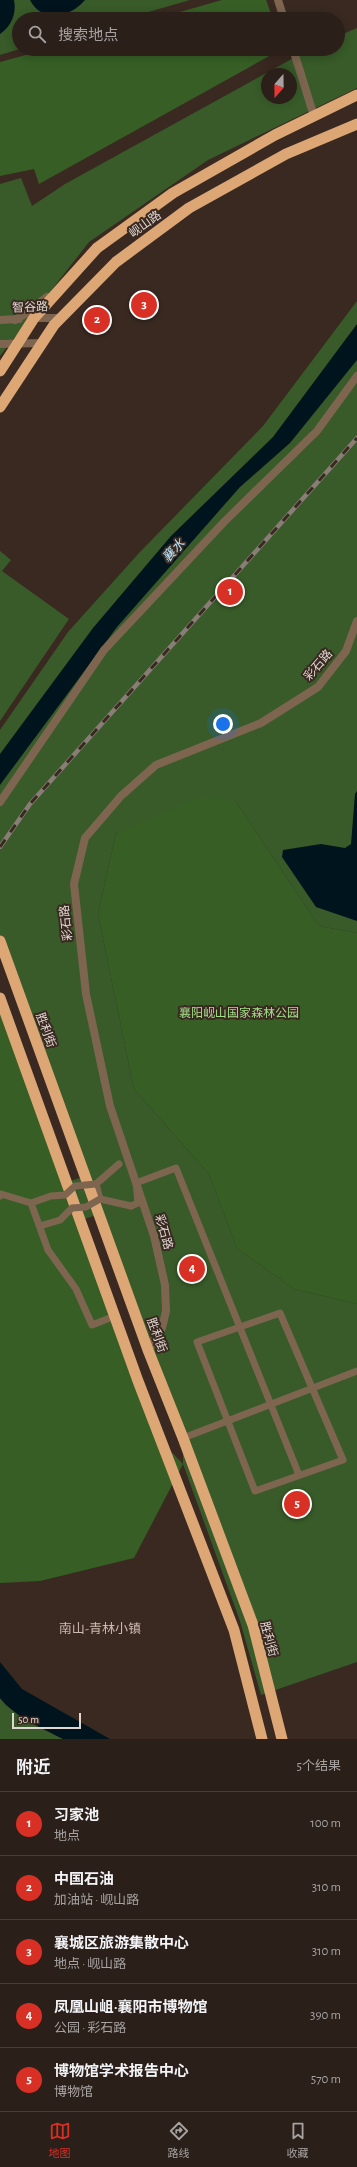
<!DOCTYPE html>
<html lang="zh">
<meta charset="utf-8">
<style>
:root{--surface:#2b1f19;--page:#372c26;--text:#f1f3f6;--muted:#a6a2a2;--line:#473d38;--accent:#d93025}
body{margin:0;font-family:"Alegreya Sans","Noto Sans SC",sans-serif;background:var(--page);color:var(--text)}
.compass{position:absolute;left:261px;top:68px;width:36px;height:36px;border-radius:50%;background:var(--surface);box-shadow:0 2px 10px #0003;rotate:200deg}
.scale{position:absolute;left:12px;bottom:10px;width:69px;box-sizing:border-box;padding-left:4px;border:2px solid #e1d7d2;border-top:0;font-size:11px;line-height:14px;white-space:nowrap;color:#e1d7d2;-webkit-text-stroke:3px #392921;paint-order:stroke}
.you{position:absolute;left:223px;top:724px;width:14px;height:14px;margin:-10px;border:3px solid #fff;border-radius:50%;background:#1a73e8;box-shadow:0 0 0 6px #1a73e833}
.badge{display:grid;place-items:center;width:26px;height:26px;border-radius:50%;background:var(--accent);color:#fff;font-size:13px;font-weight:700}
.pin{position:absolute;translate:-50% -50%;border:2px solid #fff;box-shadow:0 1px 4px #0006}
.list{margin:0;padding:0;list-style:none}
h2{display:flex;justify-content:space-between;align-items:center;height:52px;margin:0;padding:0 16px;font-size:17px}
h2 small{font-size:13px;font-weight:400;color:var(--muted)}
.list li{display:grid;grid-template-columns:26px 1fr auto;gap:12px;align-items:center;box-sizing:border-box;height:64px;padding:0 16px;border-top:1px solid var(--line)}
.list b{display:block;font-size:15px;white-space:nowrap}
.list p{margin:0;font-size:13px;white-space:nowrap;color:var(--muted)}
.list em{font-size:13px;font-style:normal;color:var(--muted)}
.icon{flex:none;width:22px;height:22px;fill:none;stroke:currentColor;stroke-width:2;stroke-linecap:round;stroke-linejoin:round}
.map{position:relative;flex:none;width:357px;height:1739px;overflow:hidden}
.search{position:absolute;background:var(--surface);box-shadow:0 2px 10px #0003;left:12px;right:12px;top:12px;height:44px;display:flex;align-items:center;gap:10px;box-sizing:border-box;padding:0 14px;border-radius:22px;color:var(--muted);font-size:15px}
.sheet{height:372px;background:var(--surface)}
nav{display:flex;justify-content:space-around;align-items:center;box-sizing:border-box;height:56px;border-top:1px solid var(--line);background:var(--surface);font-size:11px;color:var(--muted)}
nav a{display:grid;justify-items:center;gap:2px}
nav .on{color:var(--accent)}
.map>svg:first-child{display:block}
.green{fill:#385b29;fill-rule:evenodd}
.forest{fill:#375f25}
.water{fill:#00141e}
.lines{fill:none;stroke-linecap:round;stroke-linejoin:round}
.pedestrian{stroke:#7d6550;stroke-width:7}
.minor{stroke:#7d6550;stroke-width:8}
.tertiary{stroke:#7d6550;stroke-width:8}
.trunk{stroke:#dca675;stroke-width:11}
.rail-casing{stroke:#8a7c76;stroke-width:4.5}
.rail{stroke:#392921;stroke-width:3;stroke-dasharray:9;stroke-linecap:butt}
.pedestrian-bridge{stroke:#7d6550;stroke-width:7}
.labels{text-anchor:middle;stroke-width:4;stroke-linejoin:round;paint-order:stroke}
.street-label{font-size:12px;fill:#e1d7d2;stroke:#392921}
.park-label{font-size:12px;fill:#a3df8a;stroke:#392921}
.water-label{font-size:13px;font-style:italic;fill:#bce7fa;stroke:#392921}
.neighbourhood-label{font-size:13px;fill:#cfbab0;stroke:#392921}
</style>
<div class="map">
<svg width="357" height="1739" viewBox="0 0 357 1739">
<rect width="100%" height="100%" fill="#392921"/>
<g class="green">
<polygon points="0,0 190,0 124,19 19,19 20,49 0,55"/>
<path d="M357,28V88L208,160L89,242L0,356V184L21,178L32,206L65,184L299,55L311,49H338V36ZM267,74H291V98H267Z"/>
<polygon points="357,301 357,933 319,926 234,799 116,833 98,914 134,1089 209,1174 237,1248 294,1289 357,1304 357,1662 261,1695 240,1621 183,1464 183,1438 99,1214 59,1228 47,1189 85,1176 0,941 0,730 68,632 139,553 263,426"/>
<polygon points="0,551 11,560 2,571 69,619 0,721"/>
<path d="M0,1698C16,1718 41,1728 63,1739H0Z"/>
</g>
<g class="forest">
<polygon points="222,0 266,0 273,19 155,19"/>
<polygon points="48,49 282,49 39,184 34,169 0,176 0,62"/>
<polygon points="198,798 234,799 319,926 357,933 357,1304 294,1289 237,1248 209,1174 134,1089 98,914 116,833"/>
<polygon points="0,998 162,1442 183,1464 134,1558 40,1581 0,1583"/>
</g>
<g class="water">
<path d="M0,0H14C17,13 11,27 0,34Z"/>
<path d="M30,0H85C71,17 42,24 30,0Z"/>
<polygon points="357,324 357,360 290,443 240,487 117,627 0,785 0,754 93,628 171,536 273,437"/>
<polygon points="357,791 357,921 316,907 282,857 283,850 321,844 345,848 351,844 355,794"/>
<polygon points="0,1662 22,1689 110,1739 63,1739 24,1719 6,1705 0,1698"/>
</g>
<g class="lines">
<g class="pedestrian">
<polyline points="96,1184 100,1199"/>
<polyline points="0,1196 1,1194 31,1203 48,1250 76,1289 92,1325 115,1316"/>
<polyline points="131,1206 138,1203 136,1183 176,1168 299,1475"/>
<polygon points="280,1313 343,1460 255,1491 197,1342"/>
<polyline points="183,1438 357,1371"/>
</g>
<g class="minor">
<polyline points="278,0 284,19"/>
<polyline points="293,49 314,116"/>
<polyline points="0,802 104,650 224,522 317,431 357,376"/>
</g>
<g class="tertiary">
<polyline points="31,318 60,318"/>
<polyline points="0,320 19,319"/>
<polyline points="15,320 25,314 47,297"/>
<polyline points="0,344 41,343"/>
<polyline points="148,1350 162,1328 166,1311 165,1285 154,1236 110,1106 86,994 74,884 85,838 121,796 156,765 261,723 318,687 346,651 357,621"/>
</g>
<g class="trunk">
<polyline points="0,371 34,318 97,248 173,193 275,135 357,95"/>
<polyline points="0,407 54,325 116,262 189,208 286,154 357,124"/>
<polyline points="0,941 148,1350 183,1438 253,1625 282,1739"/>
<polyline points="0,998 138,1381 234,1630 262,1739"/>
</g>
<defs>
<polyline id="rail" points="0,847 30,804 357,438"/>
</defs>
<use href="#rail" class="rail-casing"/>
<use href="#rail" class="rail"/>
<g class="pedestrian-bridge">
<polyline points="31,1203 51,1196 65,1195 75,1186 96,1184 119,1164"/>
<polyline points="40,1226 60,1220 72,1208 86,1207 100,1199 131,1206"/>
</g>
</g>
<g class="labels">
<g class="street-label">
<text transform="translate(145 224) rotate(-36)" y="4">岘山路</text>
<text transform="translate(30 307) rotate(-2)" y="4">智谷路</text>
<text transform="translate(318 665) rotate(-49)" y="4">彩石路</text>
<text transform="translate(66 923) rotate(-96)" y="4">彩石路</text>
<text transform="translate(46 1030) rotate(70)" y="4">胜利街</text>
<text transform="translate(164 1232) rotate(74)" y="4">彩石路</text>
<text transform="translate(157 1335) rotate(70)" y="4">胜利街</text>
<text transform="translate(269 1639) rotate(75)" y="4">胜利街</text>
</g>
<g class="park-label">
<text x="239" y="1017">襄阳岘山国家森林公园</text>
</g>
<g class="water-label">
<text transform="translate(173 550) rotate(-47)" y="5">襄水</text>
</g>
<g class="neighbourhood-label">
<text x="100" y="1633">南山-青林小镇</text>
</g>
</g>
</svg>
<svg class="compass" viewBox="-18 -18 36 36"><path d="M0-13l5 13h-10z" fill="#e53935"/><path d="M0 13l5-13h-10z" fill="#a6a2a2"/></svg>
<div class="scale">50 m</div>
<div class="you"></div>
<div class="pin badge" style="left:230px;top:592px">1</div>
<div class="pin badge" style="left:97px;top:320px">2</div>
<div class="pin badge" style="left:144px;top:305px">3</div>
<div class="pin badge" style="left:192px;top:1269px">4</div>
<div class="pin badge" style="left:297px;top:1504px">5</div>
<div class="search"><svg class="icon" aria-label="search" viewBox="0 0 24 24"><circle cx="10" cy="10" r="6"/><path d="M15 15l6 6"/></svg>搜索地点</div>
</div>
<section class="sheet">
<h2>附近<small>5个结果</small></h2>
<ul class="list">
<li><span class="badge">1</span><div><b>习家池</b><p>地点</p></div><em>100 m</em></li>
<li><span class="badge">2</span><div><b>中国石油</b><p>加油站 · 岘山路</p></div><em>310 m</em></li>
<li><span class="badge">3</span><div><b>襄城区旅游集散中心</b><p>地点 · 岘山路</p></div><em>310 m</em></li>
<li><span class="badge">4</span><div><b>凤凰山岨·襄阳市博物馆</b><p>公园 · 彩石路</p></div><em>390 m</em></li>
<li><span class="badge">5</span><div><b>博物馆学术报告中心</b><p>博物馆</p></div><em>570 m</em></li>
</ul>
</section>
<nav>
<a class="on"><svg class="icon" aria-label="map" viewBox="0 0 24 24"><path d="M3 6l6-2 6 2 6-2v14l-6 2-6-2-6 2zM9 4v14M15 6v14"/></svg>地图</a>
<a><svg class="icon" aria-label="directions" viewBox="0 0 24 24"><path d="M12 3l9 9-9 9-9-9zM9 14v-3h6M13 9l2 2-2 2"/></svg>路线</a>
<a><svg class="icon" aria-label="saved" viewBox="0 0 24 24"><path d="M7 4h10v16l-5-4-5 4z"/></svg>收藏</a>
</nav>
